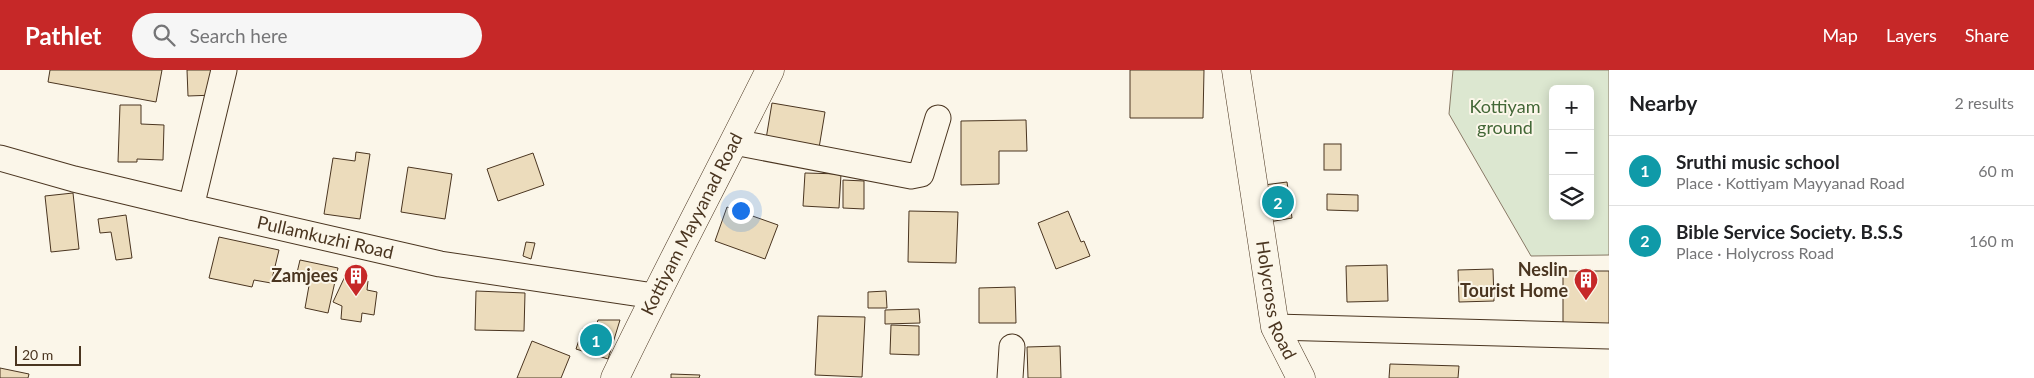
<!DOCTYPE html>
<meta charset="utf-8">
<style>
:root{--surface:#fff;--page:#f6f6f6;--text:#202124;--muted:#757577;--line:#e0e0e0;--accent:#c62828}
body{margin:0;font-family:Lato,sans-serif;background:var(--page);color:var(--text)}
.controls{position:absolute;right:15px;top:15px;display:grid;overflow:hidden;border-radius:8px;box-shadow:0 2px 12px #0003}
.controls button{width:45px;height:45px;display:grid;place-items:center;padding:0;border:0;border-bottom:1px solid var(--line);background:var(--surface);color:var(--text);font:25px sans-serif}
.scale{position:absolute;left:15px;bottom:12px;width:66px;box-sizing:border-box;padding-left:5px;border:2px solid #4a3520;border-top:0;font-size:14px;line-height:18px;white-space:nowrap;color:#4a3520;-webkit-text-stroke:4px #fbf6e9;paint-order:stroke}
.you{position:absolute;left:740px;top:140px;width:18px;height:18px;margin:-12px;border:4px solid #fff;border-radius:50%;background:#1a73e8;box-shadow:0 0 0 8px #1a73e833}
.badge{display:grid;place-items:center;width:32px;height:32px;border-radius:50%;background:var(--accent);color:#fff;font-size:16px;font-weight:700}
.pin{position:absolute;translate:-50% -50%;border:2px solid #fff;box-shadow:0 1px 5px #0006}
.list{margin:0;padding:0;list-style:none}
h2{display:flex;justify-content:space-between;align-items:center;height:65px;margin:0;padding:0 20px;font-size:21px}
h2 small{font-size:16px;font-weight:400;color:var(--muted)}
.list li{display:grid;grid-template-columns:32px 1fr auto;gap:15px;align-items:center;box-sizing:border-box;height:70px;padding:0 20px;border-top:1px solid var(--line)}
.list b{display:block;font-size:19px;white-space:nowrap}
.list p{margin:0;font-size:16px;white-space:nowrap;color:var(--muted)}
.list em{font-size:16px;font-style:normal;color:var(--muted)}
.icon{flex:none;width:28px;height:28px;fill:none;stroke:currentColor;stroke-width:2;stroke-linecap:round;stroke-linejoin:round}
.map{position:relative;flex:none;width:1609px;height:308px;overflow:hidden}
header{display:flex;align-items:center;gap:30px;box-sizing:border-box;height:70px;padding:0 25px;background:var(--accent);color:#fff}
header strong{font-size:24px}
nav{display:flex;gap:28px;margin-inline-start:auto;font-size:18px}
.search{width:350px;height:45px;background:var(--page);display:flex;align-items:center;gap:12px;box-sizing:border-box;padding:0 18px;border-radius:28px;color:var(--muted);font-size:19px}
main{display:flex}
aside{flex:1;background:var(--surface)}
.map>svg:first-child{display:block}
.green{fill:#dce7d0;stroke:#887966;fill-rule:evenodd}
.building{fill:#ecdcbc;stroke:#4a3520}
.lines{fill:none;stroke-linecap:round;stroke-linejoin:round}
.minor-casing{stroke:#4a3520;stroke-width:27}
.major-casing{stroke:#4a3520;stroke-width:29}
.minor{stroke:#fbf6e9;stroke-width:25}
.major{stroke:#fbf6e9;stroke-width:28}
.labels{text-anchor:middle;stroke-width:4;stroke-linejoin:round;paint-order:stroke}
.park-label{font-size:18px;fill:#436837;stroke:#fbf6e9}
.street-label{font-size:18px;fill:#4a3520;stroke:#fbf6e9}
.poi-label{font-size:18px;font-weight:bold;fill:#4a3520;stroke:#fbf6e9;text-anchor:end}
</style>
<header>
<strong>Pathlet</strong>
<div class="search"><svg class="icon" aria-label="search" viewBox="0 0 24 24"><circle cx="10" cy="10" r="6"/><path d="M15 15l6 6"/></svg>Search here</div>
<nav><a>Map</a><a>Layers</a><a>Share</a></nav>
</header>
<main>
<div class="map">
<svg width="1609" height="308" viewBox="0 0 1609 308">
<rect width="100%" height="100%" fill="#fbf6e9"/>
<path class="green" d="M1453,0H1609V185L1531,186L1449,44ZM1553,19H1590V146H1553Z"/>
<g class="building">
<polygon points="50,0 162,0 156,32 48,12"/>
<polygon points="187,0 220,0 215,25 188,26"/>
<polygon points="1130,0 1204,0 1203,48 1130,48"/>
<polygon points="772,33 825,42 819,78 766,69"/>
<polygon points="120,35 141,35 141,54 164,55 163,90 137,89 137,92 118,92"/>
<polygon points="1026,50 1027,81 999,81 999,114 961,115 961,51"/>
<rect x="1324" y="74" width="17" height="26"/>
<polygon points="356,82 370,84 360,149 324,144 333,88 355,91"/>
<polygon points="533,83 544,115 498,131 487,99"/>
<polygon points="408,97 452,104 445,149 401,142"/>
<polygon points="805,103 841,104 839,138 803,136"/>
<polygon points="843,110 864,111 864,139 843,138"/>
<polygon points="1287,112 1292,148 1269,152 1264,115"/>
<polygon points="73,123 79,179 51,182 45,126"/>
<polygon points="1327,124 1358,125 1358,141 1327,140"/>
<polygon points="727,137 778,155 765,189 715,171"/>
<polygon points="909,141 958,142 956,193 908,192"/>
<polygon points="1068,141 1081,172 1084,171 1090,186 1056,199 1038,153"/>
<polygon points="126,145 132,188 116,190 111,162 100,163 98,149"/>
<polygon points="219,167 279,180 271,213 254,210 252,217 209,208"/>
<polygon points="526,172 535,173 531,189 523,186"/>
<polygon points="300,190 338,198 328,243 305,238 310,210 296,207"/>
<polygon points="1387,195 1388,231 1347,232 1346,196"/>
<polygon points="1493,199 1494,231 1459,232 1458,200"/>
<rect x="1563" y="201" width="46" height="60"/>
<polygon points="347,202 368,211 367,220 377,222 374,245 362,243 361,252 341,249 342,236 333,232"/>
<polygon points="1015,217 1016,253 979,253 979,218"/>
<polygon points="476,221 525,223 524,261 475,260"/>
<polygon points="886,221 887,238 868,238 868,222"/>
<polygon points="919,239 920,253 885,254 885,240"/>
<polygon points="818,246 865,247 862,307 815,305"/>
<polygon points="598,250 620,250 608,289 576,279 583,258 594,262"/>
<polygon points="891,255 919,256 919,285 890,284"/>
<polygon points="532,271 570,286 561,308 517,308"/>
<polygon points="1060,276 1061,308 1028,308 1027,277"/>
<polygon points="1390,294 1459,296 1458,308 1389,308"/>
<polygon points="0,298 29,304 28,308 0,308"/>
<polygon points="671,304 700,305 699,308 671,308"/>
</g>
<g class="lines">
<defs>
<g id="minor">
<polyline points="734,72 911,106 921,104 938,48"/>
<path id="s1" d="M0,88L74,109L191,137L440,194L654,226"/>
<polyline points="191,137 224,0"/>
<polyline points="1275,257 1609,266"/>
<polyline points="1010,308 1012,277"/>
</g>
<g id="major">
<path id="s2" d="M1236,0L1275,257L1301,308"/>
<path id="s3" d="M615,308C665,204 719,103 770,0"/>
</g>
</defs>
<use href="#minor" class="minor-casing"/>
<use href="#major" class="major-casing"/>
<use href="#minor" class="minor"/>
<use href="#major" class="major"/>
</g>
<defs>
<symbol id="building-pin" viewBox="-11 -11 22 30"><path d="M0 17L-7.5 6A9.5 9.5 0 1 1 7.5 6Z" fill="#c62828" stroke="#fbf6e9"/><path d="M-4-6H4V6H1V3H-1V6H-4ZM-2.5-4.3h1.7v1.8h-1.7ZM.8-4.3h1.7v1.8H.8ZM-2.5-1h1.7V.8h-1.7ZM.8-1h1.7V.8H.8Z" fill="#fff"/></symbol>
</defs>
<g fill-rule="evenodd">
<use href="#building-pin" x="342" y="192" width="28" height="38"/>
<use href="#building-pin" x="1572" y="196" width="28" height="38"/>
</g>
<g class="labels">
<g class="park-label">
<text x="1505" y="43">Kottiyam<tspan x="1505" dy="21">ground</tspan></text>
</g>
<g class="street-label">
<text dy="6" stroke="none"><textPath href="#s3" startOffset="172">Kottiyam Mayyanad Road</textPath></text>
<text dy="6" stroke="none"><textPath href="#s1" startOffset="335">Pullamkuzhi Road</textPath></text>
<text dy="6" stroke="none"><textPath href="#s2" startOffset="234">Holycross Road</textPath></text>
</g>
<g class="poi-label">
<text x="1568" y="206">Neslin<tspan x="1568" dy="21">Tourist Home</tspan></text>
<text x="338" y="212">Zamjees</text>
</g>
</g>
</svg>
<div class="controls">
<button>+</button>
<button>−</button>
<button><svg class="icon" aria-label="layers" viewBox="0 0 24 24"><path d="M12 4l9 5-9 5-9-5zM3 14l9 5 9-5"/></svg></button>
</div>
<div class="scale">20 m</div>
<div class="you"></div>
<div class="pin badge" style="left:596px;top:270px;background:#0f9aa8">1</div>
<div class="pin badge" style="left:1278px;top:132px;background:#0f9aa8">2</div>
</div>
<aside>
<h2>Nearby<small>2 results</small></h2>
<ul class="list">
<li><span class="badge" style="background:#0f9aa8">1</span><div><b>Sruthi music school</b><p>Place · Kottiyam Mayyanad Road</p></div><em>60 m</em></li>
<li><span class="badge" style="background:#0f9aa8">2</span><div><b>Bible Service Society. B.S.S</b><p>Place · Holycross Road</p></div><em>160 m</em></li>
</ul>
</aside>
</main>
